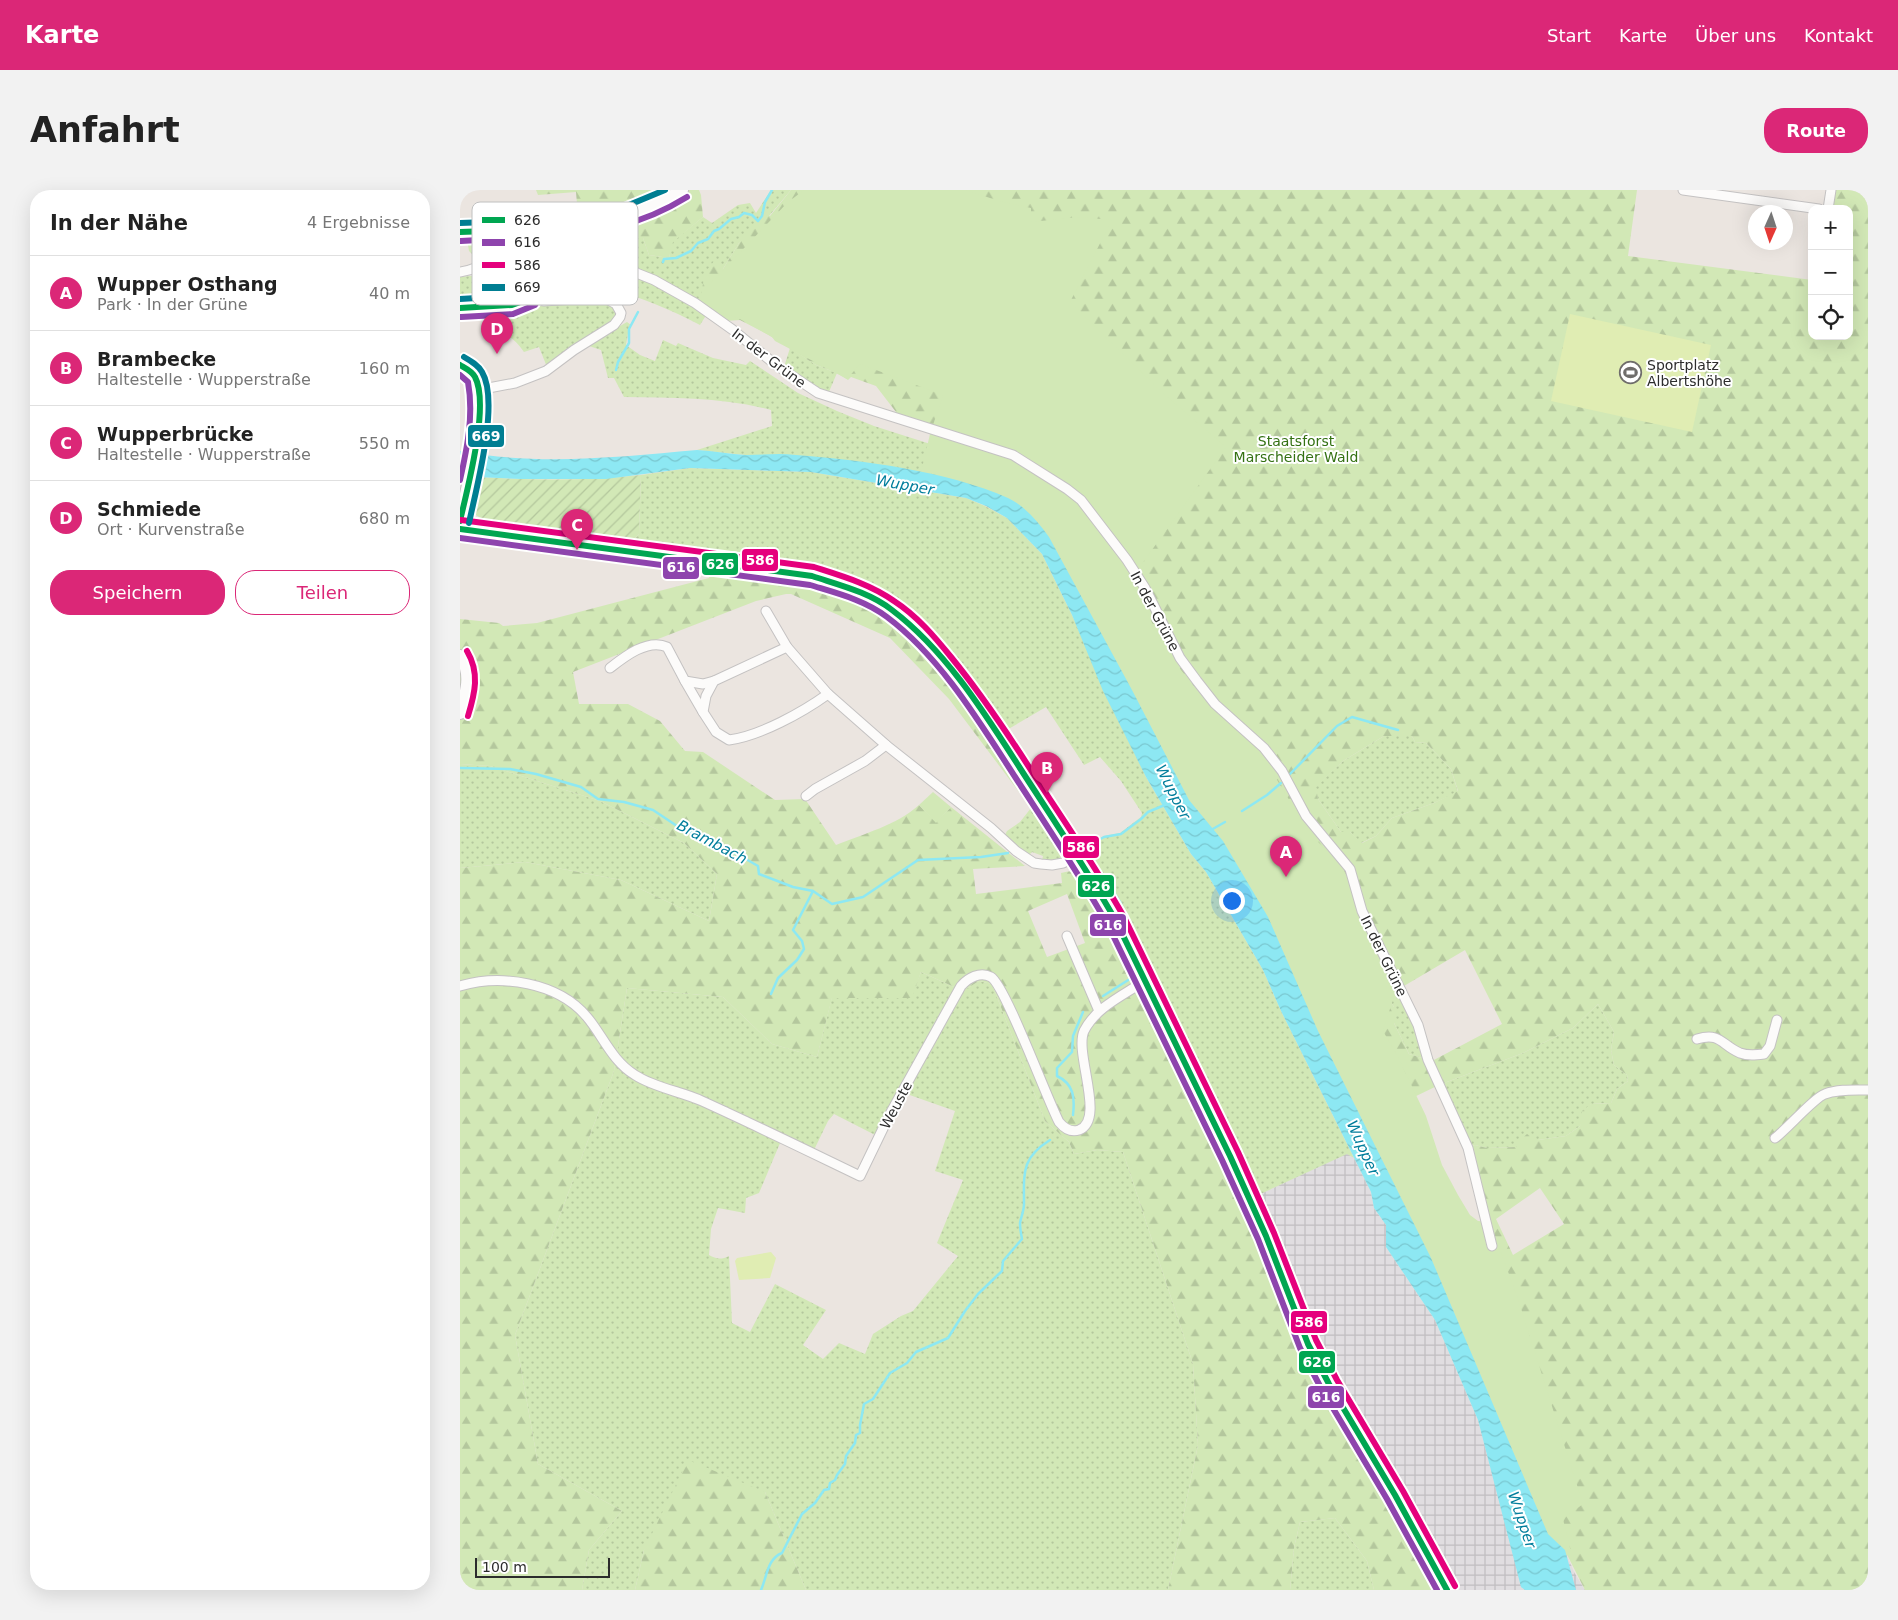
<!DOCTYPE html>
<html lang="de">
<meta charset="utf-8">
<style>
:root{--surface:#fff;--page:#f2f2f2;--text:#222;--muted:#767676;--line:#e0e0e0;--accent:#db2777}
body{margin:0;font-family:"DejaVu Sans",sans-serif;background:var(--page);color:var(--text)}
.controls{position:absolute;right:15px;top:15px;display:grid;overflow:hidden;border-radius:10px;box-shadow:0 5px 20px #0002}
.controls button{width:45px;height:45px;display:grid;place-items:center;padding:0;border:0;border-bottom:1px solid var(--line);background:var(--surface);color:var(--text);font:25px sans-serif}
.compass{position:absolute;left:1288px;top:15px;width:45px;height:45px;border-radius:50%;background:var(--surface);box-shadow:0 5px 20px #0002;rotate:183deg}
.scale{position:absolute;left:15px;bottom:12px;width:135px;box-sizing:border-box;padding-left:5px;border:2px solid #2c2c2c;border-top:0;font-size:14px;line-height:18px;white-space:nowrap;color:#2c2c2c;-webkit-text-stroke:4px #fff;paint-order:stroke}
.you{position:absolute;left:771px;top:710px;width:18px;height:18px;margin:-12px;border:4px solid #fff;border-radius:50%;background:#1a73e8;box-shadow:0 0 0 8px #1a73e833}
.badge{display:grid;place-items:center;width:32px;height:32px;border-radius:50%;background:var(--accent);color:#fff;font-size:16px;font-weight:700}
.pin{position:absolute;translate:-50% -41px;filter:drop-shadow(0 1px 2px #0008)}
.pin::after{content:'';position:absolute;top:26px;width:18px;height:15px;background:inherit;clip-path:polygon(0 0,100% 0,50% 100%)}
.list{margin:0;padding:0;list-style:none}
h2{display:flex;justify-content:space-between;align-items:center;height:65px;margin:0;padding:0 20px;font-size:21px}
h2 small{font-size:16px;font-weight:400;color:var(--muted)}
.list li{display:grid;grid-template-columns:32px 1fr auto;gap:15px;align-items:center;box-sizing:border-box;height:75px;padding:0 20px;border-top:1px solid var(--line)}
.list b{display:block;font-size:19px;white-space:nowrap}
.list p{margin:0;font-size:16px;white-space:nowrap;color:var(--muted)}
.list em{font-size:16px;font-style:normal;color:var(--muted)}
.actions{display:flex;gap:10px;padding:15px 20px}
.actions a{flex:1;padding:11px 0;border:1px solid var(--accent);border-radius:20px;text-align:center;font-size:18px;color:var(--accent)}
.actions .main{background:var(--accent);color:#fff}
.icon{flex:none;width:28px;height:28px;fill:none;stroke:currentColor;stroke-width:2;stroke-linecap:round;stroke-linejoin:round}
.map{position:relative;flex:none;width:1408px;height:1400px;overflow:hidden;border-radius:20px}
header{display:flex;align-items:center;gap:30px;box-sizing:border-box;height:70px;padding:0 25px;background:var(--accent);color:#fff}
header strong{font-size:24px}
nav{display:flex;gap:28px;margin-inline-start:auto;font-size:18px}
.intro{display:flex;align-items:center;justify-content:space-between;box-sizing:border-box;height:120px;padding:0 30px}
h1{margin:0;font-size:35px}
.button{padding:12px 22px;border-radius:20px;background:var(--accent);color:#fff;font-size:18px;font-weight:700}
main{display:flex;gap:30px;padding:0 30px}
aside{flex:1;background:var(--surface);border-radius:20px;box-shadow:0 5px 20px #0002}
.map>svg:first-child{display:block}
.industrial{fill:url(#industrial-grid)}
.grass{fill:url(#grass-dots);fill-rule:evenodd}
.forest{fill:url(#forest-firs);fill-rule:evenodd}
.park{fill:#d2e8b6}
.garden{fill:url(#garden-furrows)}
.pitch{fill:#e0edb3}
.water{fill:url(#water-waves)}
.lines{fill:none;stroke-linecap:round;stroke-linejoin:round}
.stream{stroke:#8de8f3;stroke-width:2.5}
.minor-casing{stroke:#c4c2c2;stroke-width:11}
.tertiary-casing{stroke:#c4c2c2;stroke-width:13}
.secondary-casing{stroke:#c4c2c2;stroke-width:14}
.minor{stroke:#fcfbfa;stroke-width:9}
.tertiary{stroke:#fcfbfa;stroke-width:11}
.secondary{stroke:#fcfbfa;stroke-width:12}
.bus-1-casing{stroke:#fff;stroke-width:10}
.bus-2-casing{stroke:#fff;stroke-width:10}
.bus-3-casing{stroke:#fff;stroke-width:10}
.bus-4-casing{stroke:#fff;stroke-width:10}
.bus-1{stroke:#00a651;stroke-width:6}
.bus-2{stroke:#8e44ad;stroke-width:6}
.bus-3{stroke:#e5007d;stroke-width:6}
.bus-4{stroke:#007e92;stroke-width:6}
.labels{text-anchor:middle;stroke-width:4;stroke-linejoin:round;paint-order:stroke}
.street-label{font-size:14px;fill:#2c2c2c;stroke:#fff}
.poi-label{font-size:14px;fill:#2c2c2c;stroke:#fff;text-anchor:start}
.park-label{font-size:14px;fill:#347113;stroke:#fff}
.water-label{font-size:15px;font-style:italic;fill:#027e9c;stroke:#fff}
.key{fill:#fff;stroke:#c0c0c0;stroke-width:1}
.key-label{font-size:14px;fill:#2c2c2c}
.line-badge{stroke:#fff;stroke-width:2}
.badge-label{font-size:14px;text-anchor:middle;font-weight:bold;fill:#fff}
</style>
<header>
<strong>Karte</strong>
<nav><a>Start</a><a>Karte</a><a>Über uns</a><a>Kontakt</a></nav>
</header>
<div class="intro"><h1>Anfahrt</h1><a class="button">Route</a></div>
<main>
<aside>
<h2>In der Nähe<small>4 Ergebnisse</small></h2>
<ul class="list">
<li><span class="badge">A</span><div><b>Wupper Osthang</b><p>Park · In der Grüne</p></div><em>40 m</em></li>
<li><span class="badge">B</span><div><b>Brambecke</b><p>Haltestelle · Wupperstraße</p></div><em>160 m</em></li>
<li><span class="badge">C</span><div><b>Wupperbrücke</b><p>Haltestelle · Wupperstraße</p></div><em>550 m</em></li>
<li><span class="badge">D</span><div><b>Schmiede</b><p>Ort · Kurvenstraße</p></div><em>680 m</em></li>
</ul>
<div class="actions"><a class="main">Speichern</a><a>Teilen</a></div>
</aside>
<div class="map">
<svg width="1408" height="1400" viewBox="0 0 1408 1400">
<defs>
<pattern id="industrial-grid" width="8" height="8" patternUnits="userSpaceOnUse" patternTransform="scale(1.25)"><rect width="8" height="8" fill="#e0dde0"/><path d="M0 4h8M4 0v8" fill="none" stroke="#c0bec0"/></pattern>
<pattern id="grass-dots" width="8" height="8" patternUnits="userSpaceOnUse" patternTransform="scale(1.25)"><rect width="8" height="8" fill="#d2e8b6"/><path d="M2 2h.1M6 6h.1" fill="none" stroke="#b4c79d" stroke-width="1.8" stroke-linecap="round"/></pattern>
<pattern id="forest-firs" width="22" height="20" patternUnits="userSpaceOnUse" patternTransform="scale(1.25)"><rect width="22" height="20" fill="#d2e8b6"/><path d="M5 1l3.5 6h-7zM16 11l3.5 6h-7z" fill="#b4c79d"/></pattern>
<pattern id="garden-furrows" width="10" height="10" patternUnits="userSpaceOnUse" patternTransform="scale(1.25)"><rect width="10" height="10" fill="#d2e8b6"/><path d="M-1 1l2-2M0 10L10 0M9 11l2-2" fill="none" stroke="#b4c79d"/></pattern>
<pattern id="water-waves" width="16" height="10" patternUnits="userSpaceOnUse" patternTransform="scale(1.25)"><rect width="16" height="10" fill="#8de8f3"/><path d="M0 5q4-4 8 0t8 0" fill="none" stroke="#7ac7d0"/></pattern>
</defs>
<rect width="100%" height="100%" fill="#ebe5e0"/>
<polygon class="industrial" points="887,963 894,968 911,1002 914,1018 926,1035 926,1057 975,1130 1018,1230 1060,1390 1105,1360 1114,1382 1125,1400 992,1400 874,1191 853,1152 794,1007"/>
<g class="grass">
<path d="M311,0H331L309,26L279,53L263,79L250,119L240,135C211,120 184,108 153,100C150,111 158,118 157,129L127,155L167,132L171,135L169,138L166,155L180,165L195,171L203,150L216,156L218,153L253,168L286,175L290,171L338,203L377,221L414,236L486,259L549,309L332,265H285L237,260L312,236L311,220C263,207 213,208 164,207L154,188H148L141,160L126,155L89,182L79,157L64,162C57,152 52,148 42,142L32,144L31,122L5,109L0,110V87C24,84 49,87 74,83C102,79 124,71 154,79L153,48H183L189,65L209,68L212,52L243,27L252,33L278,15L290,13L296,23Z"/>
<polygon points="330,158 356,175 377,183 368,204 324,177"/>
<polygon points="230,278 351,282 506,308 525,316 547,328 582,364 612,425 686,587 731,664 746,682 803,780 821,821 894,968 887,964 794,1007 658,719 623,668 619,646 635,651 644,646 660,643 681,627 682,623 661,591 640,567 624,575 586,517 545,541 483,458 452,429 348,380 172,351 179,344 181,285"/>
<polygon points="924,546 952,546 955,552 966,553 991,579 998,602 974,613 932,628 916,646 901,653 890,642 881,642 858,609 855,597 883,571"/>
<polygon points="0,574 30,576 140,611 224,653 257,684 249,731 161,690 65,672 0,678"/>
<path d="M571,618L579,625L593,649L592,650L594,655L596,654L602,666C597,672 590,671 582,670L583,666L572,662L568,666L545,645L547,641L560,632Z"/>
<path d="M461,782L503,801L519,791L532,794L585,931L609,952L614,964L637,960L663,962L733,1174L738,1255L708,1400H346L305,1302L184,1360L175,1400H122L129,1360L162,1321L78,1274L55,1145L154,881L167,798L263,807L312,854L357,867L372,807L451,808ZM444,903L495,921L475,981L503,990L477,1053L498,1066L453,1121L441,1126L413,1144L405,1164L379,1153L363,1169L343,1155L366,1120L315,1094L290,1142L272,1133L269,1066C261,1070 256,1069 249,1065L251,1039L258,1018L285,1023L286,1008L299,1003L323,946L354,960L368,931L374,924L421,948Z"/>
<polygon points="941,797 972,871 949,864 934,833 934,817 927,806"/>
<polygon points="1138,814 1154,842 1151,860 1154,875 1167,885 1168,891 1157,899 1151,913 1131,914 1120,936 1106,946 1078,950 1057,957 1027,958 1015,955 1008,957 979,895 1063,863 1113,838"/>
<polygon points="875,1328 907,1371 914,1400 830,1400 834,1358 840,1332"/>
</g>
<g class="forest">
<polygon points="76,0 239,0 241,5 243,27 213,52 209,68 189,65 183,48 153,48 151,20 118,26 116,2 78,5"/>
<path d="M331,0H1177L1168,66L1352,90V146H1389V19H1372L1375,0H1408V1400H1125L544,259L435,224L436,222L416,196L391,187L388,190L377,183L356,175L307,144L280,130L265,131L240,110L245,83L254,71L263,79L279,53L302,23L310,26ZM924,546H952L955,552L966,553L991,579L998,601L974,613L932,628L916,646L902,653L890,642H881L858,609L856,597L883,571ZM1005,760L1042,834L972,871L949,864L934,833V817L927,806ZM1138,814L1154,842L1151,860L1154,875L1167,885L1168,891L1157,899L1151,913L1131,914L1122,921L1120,936L1106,946L1078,950L1067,944L1058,952L1057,957L1027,958L1015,955L1008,957L1031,1058L923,922L979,895L1063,863L1113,838ZM1080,998L1104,1034L1053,1065L1036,1029Z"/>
<path d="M251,380L343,391L383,403L425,423L444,437L471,463L565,597L559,602L489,509L430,448L331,404H326L296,411L113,482L119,514H168L200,531L225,561L243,562L315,610L345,609L376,655C403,644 437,635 459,615L476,632L491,617L565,676L513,679L516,704L602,693L601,683C605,682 610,681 613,682C624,684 645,723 652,733L929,1307L980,1400H914L907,1371L875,1328L840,1332L834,1358L830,1400H708L738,1255L733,1174L663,962L637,960L614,964L609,952L585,931L532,794L519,791L503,801L461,782L452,808H372L357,867L312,854L263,807L167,798L154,881L55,1145L78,1274L162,1321L129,1360L122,1400H0V678L65,672L161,690L249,731L257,684L224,653L140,611L30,576L0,574V429L39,433L43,436L77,433L249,388ZM607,704L625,753L587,767L568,721Z"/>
<polygon points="228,1270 305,1302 346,1400 175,1400 184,1360"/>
</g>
<g class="park">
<polygon points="344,0 506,0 539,11 571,18 571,32 618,27 652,30 610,112 705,205 766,257 671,389 695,439 721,480 754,521 791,553 813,583 842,632 856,650 882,675 904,732 936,800 923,841 937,865 966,926 982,975 998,1005 1010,1025 1018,1031 1030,1032 1058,1109 1123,1314 1103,1329 1111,1362 1086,1380 1040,1240 592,369 551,322 459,291 470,244 483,205 400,174 387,189 315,151 312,147 278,128 236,114 247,97 327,13"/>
<polygon points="473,602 491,617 476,633 459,615"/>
</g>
<g class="garden">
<polygon points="43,45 45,47 17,69 9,61 7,49"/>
<path d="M181,285L179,344L172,351L25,331L13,323L11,312L16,287C71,290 126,291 181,285Z"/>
</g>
<g class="pitch">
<polygon points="1110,124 1251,155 1232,242 1091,211"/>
<polygon points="311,1062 316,1068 310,1088 279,1090 275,1071 277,1068"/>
</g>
<path class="water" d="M237,260C253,261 270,264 286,265C303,265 319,263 336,265C402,270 487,281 548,308C565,316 578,332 589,347L672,500L729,610L763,651L808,727L858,841L971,1068L1088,1344L1105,1360L1116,1400H1065L1061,1397L1018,1230L975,1130L926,1057V1035L914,1018L911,1002L821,821L803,780L746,682L731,664L686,587L643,501L612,425L582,364L547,328L526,316L506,308L351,282L230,278L146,289H61L16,287L0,282V261C78,276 159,267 237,260Z"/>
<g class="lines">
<g class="stream">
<polyline points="203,72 204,69 216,68 231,61 238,53 248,49 254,41 259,39 271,29 279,27 284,23 292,25 298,31 302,26 305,12 312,0"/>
<polyline points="156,180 158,172 169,153 169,139 178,122"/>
<polyline points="0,578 50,579 76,584 121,597 138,609 164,612 193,620 217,636 277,664 298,676 299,684 333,697 353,701 372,714 403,707 458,670 521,667 548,663"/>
<polyline points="830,584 877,536 892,527 938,540"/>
<polyline points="782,621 807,605 821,593"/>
<polyline points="751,640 765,632"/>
<polyline points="625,650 635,652 644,647 661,644 681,629 688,622 707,614"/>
<polyline points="635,652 634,672 660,712 691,779"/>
<polyline points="311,804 318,788 337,770 344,759 342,751 333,740 353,701"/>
<polyline points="643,806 673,787"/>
<path d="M613,925C615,908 614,894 597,886V878L612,862L613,846L623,822"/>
<path d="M301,1400C307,1387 307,1369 322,1363L342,1324L355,1313L364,1300L369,1299L370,1293L375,1290L377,1285L385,1274L386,1266L395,1253L396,1245L400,1243V1235L404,1214L413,1209L430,1183L447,1173L456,1162L488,1148L505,1121L518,1104L542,1081L543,1071L562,1049C561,1044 560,1038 560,1033C561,1027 564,1021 564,1014C564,983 561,968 590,950"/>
</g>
<defs>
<g id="minor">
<polyline points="1223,0 1359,19"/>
<polyline points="1368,19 1371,0"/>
<polyline points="86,74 118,71 140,72 164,78 194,90 235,113 273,140 316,175 358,203 553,265 607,299 621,310 667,370 685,398 720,468 737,491 755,514 804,558 822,581 846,626 890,679 902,721 958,835 968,870 1008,958 1032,1056"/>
<path d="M0,82C27,78 44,61 61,40"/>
<polyline points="18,200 55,193 86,181 114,160 154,135 160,127 161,123 156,114 143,107 84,111 69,109"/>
<polyline points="306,421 327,457 368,504 426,555 531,638 556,661 574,673 581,674 592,675 603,673 617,666"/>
<path d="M327,457L254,491L246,506L243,522L256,542L269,550C300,546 343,522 368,504"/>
<path d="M150,478C164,467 188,448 207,457L225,491L243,494L254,491"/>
<polyline points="225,491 243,522"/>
<polyline points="346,606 355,599 405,571 426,555"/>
<polyline points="607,746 639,821"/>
<path d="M0,796C41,784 98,792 127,827C143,846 152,871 175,885C195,898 220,901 242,911C295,935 348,961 400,986L430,924L501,796C508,788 520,781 531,787C545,795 587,909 599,932C604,938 610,943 619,940C646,930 614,863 624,841C636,817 664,805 686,790"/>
<path d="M1237,849C1261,842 1261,855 1280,863C1288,866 1296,865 1304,864L1310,856L1317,830"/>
<path d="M1315,948C1327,939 1355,907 1365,904C1378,899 1394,900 1408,900"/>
</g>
<path id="tertiary" d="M0,42C28,39 60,36 87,46"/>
<g id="secondary">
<path d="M0,118L52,115L69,109L85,81L88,44C104,34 127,35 145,31C172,25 199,15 222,0"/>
<path d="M0,175C7,179 14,183 16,190C27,220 7,299 0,331"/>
<polyline points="0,339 352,386 395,400 413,408 431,419 462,445 498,489 538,545 638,699 656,731 770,966 806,1046 848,1154 869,1194 935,1305 987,1400"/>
<path d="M0,466C13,483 6,504 0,523"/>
</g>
</defs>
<use href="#minor" class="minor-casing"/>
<use href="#tertiary" class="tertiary-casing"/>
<use href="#secondary" class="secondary-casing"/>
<use href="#minor" class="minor"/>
<use href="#tertiary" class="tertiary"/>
<use href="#secondary" class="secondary"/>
<defs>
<g id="bus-1">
<polyline points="0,42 55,40 87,46"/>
<polyline points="0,118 52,115 69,109 85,81 87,46"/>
<path d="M0,175C5,178 12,181 15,187C30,215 7,300 0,331"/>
<path d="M0,339L352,386C379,395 409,402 432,420C490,464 530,532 569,592C599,638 629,683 656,731L770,966L806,1046L848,1154L869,1194L935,1305L987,1400"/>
</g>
<g id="bus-2">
<polyline points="1,51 54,48 84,54"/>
<path d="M92,53C110,39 138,41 159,36C183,30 206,20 227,7"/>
<polyline points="1,127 53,124 75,115 93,84 96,46"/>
<path d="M0,185L8,192C14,225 7,259 0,290"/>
<path d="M0,348L350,395C376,403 405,410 427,427C483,469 523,538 561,596C591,642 621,687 648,735L762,970L798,1049L840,1158L861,1198L927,1309L977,1400"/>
</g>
<g id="bus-3">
<path d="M1,330L354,377C382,386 410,394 434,411C457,426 474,446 491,467C522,505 550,547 576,588C606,634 637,679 664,727L778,962L814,1043L856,1150L877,1190L943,1301L995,1396"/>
<path d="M7,461C20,483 15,503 8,526"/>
</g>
<g id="bus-4">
<polyline points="0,33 55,31 90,38"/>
<polyline points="82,39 96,31 164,17 205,0"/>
<polyline points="0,109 50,106 63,102 76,78 78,46"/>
<path d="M4,167C11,171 18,175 22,182C40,212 16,299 9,333"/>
</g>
</defs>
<use href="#bus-1" class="bus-1-casing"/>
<use href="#bus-2" class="bus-2-casing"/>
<use href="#bus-3" class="bus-3-casing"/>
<use href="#bus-4" class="bus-4-casing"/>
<use href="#bus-1" class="bus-1"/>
<use href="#bus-2" class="bus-2"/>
<use href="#bus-3" class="bus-3"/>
<use href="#bus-4" class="bus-4"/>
</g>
<defs>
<symbol id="stadium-ring" viewBox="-11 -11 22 22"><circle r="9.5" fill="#fff" stroke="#6f6d6b" stroke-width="1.5"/><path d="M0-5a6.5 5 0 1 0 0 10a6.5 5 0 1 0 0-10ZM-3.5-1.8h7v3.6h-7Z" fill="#6f6d6b"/></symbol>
</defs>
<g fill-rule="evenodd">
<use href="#stadium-ring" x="1158" y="170" width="25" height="25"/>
</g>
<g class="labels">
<g class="street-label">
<text transform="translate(309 168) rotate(37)" y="5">In der Grüne</text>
<text transform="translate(695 421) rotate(62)" y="5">In der Grüne</text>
<text transform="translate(924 766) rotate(64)" y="5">In der Grüne</text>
<text transform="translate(436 915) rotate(-62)" y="5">Weuste</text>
</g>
<g class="poi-label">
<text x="1187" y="180">Sportplatz<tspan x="1187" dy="16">Albertshöhe</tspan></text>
</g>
<g class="park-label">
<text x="836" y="256">Staatsforst<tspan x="836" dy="16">Marscheider Wald</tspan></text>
</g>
<g class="water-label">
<text transform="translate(445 295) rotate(10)" y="5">Wupper</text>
<text transform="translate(713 602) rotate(63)" y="5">Wupper</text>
<text transform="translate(252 652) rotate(28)" y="5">Brambach</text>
<text transform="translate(903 958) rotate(66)" y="5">Wupper</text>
<text transform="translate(1062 1330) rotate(71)" y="5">Wupper</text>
</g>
</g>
<rect x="12" y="12" width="166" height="103" rx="8" class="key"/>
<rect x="22" y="27" width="23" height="6" fill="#00a651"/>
<rect x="22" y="49" width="23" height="7" fill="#8e44ad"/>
<rect x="22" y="72" width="23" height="6" fill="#e5007d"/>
<rect x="22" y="94" width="23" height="7" fill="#007e92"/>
<g class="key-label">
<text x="54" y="35">626</text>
<text x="54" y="57">616</text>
<text x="54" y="80">586</text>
<text x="54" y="102">669</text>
</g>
<g class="line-badge">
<rect x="7" y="234" width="38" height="24" rx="5" fill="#007e92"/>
<rect x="281" y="358" width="38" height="24" rx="5" fill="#e5007d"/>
<rect x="241" y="362" width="38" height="24" rx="5" fill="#00a651"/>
<rect x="202" y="366" width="38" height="24" rx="5" fill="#8e44ad"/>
<rect x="602" y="645" width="38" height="24" rx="5" fill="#e5007d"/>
<rect x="617" y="684" width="38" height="24" rx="5" fill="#00a651"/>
<rect x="629" y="723" width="38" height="24" rx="5" fill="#8e44ad"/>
<rect x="830" y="1120" width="38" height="24" rx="5" fill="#e5007d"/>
<rect x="838" y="1160" width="38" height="24" rx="5" fill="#00a651"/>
<rect x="847" y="1195" width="38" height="24" rx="5" fill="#8e44ad"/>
</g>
<g class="badge-label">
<text x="26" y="251">669</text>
<text x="300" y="375">586</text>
<text x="260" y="379">626</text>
<text x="221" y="382">616</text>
<text x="621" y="662">586</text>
<text x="636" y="701">626</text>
<text x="648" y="740">616</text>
<text x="849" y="1137">586</text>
<text x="857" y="1177">626</text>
<text x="866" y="1212">616</text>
</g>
</svg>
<div class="controls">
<button>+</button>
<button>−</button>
<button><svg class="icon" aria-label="locate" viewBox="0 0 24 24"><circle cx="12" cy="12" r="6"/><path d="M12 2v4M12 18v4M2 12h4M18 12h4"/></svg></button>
</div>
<svg class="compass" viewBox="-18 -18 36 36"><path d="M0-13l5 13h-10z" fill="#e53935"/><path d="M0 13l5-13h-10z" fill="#767676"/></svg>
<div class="scale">100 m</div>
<div class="you"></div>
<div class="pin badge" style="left:826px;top:687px">A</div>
<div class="pin badge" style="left:587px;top:603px">B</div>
<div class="pin badge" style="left:117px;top:360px">C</div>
<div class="pin badge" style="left:37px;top:164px">D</div>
</div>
</main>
